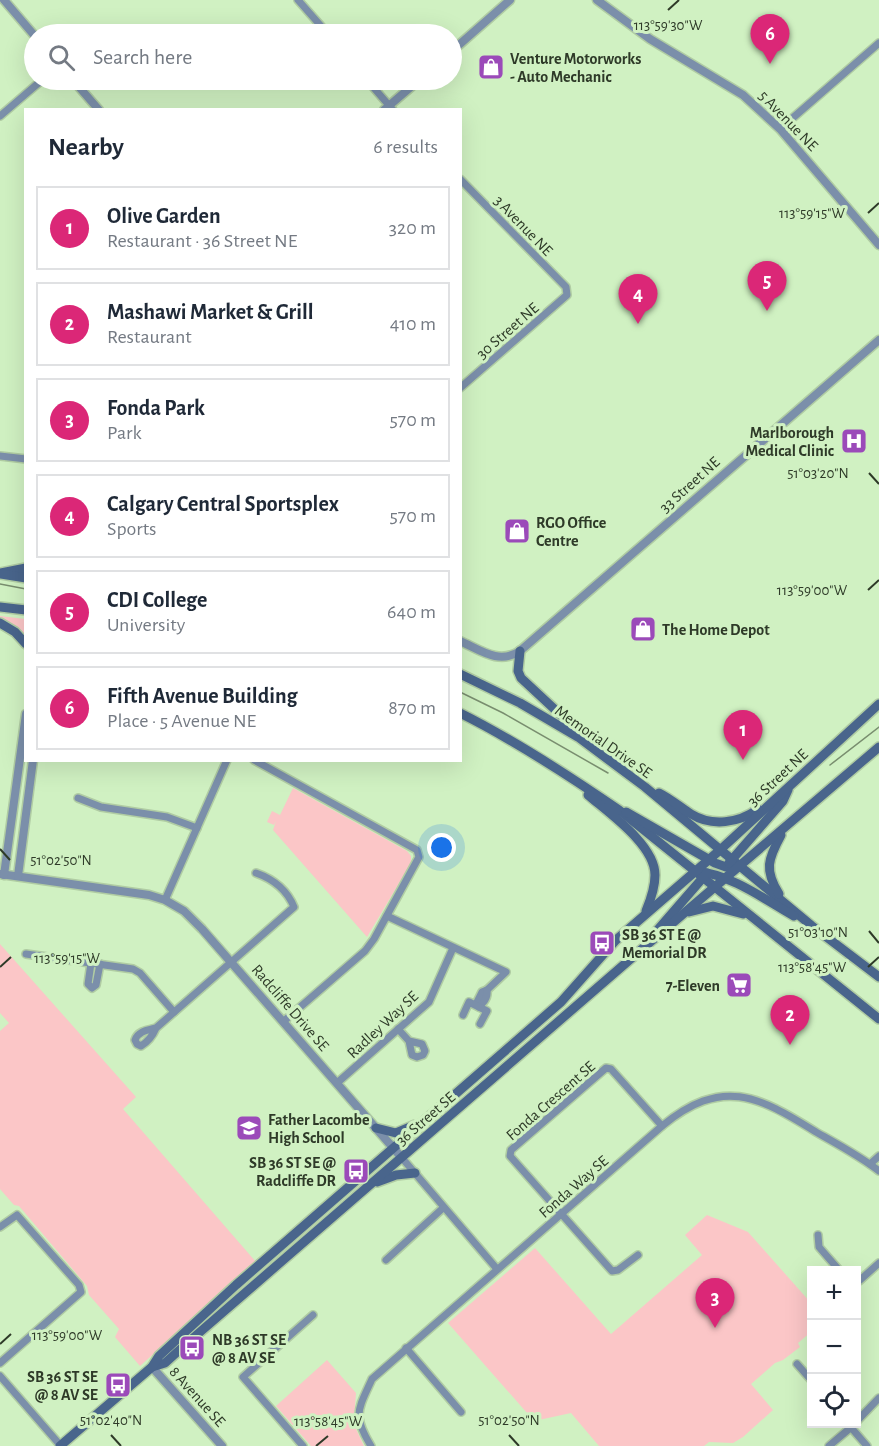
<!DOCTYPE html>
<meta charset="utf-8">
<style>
:root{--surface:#fff;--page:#f6f6f7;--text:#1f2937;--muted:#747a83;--line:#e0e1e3;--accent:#db2777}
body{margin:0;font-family:"Alegreya Sans",sans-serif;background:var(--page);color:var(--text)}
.controls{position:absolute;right:18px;bottom:18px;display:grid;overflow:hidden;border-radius:0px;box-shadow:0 6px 24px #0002}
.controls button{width:54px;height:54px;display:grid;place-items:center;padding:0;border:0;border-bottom:2px solid var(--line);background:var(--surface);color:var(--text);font:30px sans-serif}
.you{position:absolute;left:442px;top:848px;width:21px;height:21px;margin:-15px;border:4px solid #fff;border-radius:50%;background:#1a73e8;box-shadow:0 0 0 9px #1a73e833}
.badge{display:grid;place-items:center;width:39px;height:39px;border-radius:50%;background:var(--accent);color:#fff;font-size:20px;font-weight:700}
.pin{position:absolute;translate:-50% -50px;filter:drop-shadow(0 2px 3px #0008)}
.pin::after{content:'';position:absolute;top:32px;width:21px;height:18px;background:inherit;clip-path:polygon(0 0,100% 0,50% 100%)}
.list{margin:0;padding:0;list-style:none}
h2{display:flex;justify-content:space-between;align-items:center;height:78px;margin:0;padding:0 24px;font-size:26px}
h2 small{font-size:20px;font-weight:400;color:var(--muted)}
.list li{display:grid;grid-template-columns:39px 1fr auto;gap:18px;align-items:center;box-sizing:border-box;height:84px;margin:0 12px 12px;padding:0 12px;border:2px solid var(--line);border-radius:0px}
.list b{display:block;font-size:22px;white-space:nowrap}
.list p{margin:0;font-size:20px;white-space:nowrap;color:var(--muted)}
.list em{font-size:20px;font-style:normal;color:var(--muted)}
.icon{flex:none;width:33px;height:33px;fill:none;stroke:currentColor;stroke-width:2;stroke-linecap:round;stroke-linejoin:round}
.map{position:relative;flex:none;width:879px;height:1446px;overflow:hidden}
.search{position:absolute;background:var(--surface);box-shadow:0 6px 24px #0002;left:24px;top:24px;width:438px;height:66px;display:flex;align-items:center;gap:15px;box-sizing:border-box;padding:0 21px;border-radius:33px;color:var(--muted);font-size:22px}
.panel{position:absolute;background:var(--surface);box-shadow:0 6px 24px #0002;left:24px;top:108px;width:438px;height:654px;border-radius:0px}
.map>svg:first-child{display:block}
.green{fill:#fbc6c7}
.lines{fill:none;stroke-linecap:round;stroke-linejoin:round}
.minor-casing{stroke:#b0cca3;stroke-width:10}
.tertiary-casing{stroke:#b0cca3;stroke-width:11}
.secondary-casing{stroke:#b0cca3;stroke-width:12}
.minor{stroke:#7b8faa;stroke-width:7}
.tertiary{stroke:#7b8faa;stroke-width:8}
.secondary{stroke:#49658c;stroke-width:9}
.tram{stroke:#798e6f;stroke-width:1.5}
.ticks{fill:none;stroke:#2e3a28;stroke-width:2}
.labels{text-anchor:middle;stroke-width:6;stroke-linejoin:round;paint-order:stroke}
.poi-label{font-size:16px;font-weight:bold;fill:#2e3a28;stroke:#d0f1c2;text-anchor:start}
.street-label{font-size:16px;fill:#2e3a28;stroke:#d0f1c2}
.ticks-label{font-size:15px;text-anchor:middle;fill:#2e3a28;stroke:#d0f1c2;stroke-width:6;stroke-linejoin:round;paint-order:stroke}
</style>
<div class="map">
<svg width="879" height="1446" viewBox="0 0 879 1446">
<rect width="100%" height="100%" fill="#d0f1c2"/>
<g class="green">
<polygon points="0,616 25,619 25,638 17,628 0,619"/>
<polygon points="293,788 407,851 411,856 411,863 367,937 273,830 276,821 274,825 267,822 272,811 280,815"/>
<polygon points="0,944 136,1097 123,1109 256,1262 140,1366 115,1337 119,1329 89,1295 87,1286 19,1206 14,1205 0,1189 0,1031 9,1023 0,1013"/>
<polygon points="707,1215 748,1232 811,1303 811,1332 798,1343 800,1347 783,1360 775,1363 751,1384 773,1410 743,1437 733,1443 709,1442 704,1446 599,1446 571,1413 534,1421 448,1323 535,1248 611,1334 702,1255 685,1235"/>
<polygon points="327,1360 356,1393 354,1419 356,1429 364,1446 311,1446 276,1406"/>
</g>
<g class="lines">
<defs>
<g id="minor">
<polyline points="298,0 328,34"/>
<polyline points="367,80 393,110"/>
<polyline points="0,116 42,80"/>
<polyline points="780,129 879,43"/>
<polyline points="460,179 566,287 567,295 460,388"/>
<polyline points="0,456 26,459"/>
<polyline points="254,760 417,850 419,857 374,939 365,951 284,1021"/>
<polyline points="78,798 101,807 167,817 197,828"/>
<polyline points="165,900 227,760"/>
<polyline points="387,916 506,972 487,990 482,992 477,1002 480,1005"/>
<polyline points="26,954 133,969 140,973 174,1012"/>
<polyline points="91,963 88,984 92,988 96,985 100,964"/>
<path d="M479,1007C484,1002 488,998 487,990"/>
<polyline points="463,1015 469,1002 487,1011 480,1024"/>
<path d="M156,1028C148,1030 138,1031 135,1040L137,1044L141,1046C149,1041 153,1035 156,1028L294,907C287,890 273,879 256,873"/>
<polyline points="398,1029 409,1041 412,1055 417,1057 423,1055 425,1051 422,1044 409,1041"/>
<polyline points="337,1083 429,1002 453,948"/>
<polyline points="402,1158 497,1269"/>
<polyline points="870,1164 879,1156"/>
<polyline points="0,1227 17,1215 79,1285 81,1292 0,1363"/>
<polyline points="818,1235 819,1247 839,1270"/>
<polyline points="638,1255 618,1270 612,1271 510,1156 511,1150 606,1068 611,1069 662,1126"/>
<polyline points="386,1260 443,1208"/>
<polyline points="856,1281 859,1281 879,1263"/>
<polyline points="406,1348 461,1412"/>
<polyline points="797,1364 812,1381"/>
<polyline points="0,1376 61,1446"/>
<polyline points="856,1422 879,1398"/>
<polyline points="848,1424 867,1446"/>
<polyline points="303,1446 243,1377 313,1315"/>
<path d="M371,1446C352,1415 358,1410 372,1379L662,1126C722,1077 757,1095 816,1132C837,1144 860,1156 879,1171"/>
<polyline points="829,1446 855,1424"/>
</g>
<g id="tertiary">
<polyline points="4,0 34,35"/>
<polyline points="597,0 650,39 743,95 780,129 879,245"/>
<polyline points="452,51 510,0"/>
<polyline points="73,80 99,110"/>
<polyline points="384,110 419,80"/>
<path d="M460,641C480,650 499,665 520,651L879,340"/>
<polyline points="0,874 149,895 165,900 184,911 202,929 402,1158"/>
<polyline points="4,875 26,714"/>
<polyline points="18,876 33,760"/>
<polyline points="152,1367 222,1446"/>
</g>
<g id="secondary">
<polyline points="0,573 26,568"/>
<polyline points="1,574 26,578"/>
<polyline points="0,607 26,610"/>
<polyline points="0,623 15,632 26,644"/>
<polyline points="520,651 518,671 521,678 564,718 574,732"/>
<polyline points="460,674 520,703 578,737 645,787 812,926 879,977"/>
<path d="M460,713C516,741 568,775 619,810L879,1019"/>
<path d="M659,793C671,799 680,807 691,814C712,827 739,823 758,809"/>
<path d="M588,795C609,813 655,845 655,875C655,888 651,899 646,911"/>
<polyline points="626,812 715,863 726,867 741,866"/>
<polyline points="729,863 783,801 788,790"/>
<path d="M696,871C732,875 764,899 794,916"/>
<path d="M779,894C764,870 768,859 781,835"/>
<polyline points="689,912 713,906 743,914"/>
<polyline points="655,933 707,873"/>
<polyline points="376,1128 396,1133 415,1125"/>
<polyline points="377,1182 396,1175 415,1173"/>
<polyline points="152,1367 165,1363 185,1345 649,943 879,747"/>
<polyline points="60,1446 152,1367 159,1356 236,1285 561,1002 616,940 720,850 879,704"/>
</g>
</defs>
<use href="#minor" class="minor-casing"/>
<use href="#tertiary" class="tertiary-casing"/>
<use href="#secondary" class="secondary-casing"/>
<use href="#minor" class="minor"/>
<use href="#tertiary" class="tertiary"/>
<use href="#secondary" class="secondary"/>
<g class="tram">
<polyline points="0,584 26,589"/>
<polyline points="460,692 503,713 608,773"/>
<polyline points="830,765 879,727"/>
</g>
</g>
<path class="ticks" d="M668,10L679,0M868,213L879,203M869,473L879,484M868,590L879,580M0,849L10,860M869,931L879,943M0,967L11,957M868,967L879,957M0,1344L11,1334M111,1435L121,1446M509,1435L519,1446M316,1446L328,1436"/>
<defs>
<symbol id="shop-square" viewBox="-11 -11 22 22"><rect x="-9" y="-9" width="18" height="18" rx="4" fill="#9b4ab9" stroke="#d0f1c2"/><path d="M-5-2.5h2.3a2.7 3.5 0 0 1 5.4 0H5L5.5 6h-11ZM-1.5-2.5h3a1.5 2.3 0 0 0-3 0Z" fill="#fff"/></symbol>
<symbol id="hospital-square" viewBox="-11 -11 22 22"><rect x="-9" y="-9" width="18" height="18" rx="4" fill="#9b4ab9" stroke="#d0f1c2"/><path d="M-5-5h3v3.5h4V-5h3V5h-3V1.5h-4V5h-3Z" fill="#fff"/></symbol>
<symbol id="bus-square" viewBox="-11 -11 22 22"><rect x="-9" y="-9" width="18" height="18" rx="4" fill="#9b4ab9" stroke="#d0f1c2"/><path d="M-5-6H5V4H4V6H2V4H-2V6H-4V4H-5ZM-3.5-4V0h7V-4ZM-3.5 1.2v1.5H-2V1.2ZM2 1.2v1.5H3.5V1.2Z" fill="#fff"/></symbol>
<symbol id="supermarket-square" viewBox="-11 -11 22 22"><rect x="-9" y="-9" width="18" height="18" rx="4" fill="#9b4ab9" stroke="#d0f1c2"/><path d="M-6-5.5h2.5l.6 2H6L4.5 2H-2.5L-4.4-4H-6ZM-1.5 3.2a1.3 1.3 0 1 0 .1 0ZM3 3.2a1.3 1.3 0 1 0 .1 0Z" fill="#fff"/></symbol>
<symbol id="school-square" viewBox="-11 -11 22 22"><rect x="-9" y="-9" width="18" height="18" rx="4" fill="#9b4ab9" stroke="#d0f1c2"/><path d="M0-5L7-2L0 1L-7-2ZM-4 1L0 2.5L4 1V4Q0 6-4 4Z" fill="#fff"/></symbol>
</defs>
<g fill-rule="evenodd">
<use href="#shop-square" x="476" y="52" width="30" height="30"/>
<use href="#hospital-square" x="839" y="426" width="30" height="30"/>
<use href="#shop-square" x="502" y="516" width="30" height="30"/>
<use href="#shop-square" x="628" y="614" width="30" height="30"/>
<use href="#bus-square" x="587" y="928" width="30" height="30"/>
<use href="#supermarket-square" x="724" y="970" width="30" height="30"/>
<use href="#school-square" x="234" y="1113" width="30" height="30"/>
<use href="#bus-square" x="341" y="1156" width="30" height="30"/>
<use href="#bus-square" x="177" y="1333" width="30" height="30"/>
<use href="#bus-square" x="103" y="1370" width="30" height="30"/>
</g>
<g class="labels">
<g class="poi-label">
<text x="510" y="64">Venture Motorworks<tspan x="510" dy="18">- Auto Mechanic</tspan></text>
<text x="834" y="438" text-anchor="end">Marlborough<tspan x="834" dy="18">Medical Clinic</tspan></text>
<text x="536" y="528">RGO Office<tspan x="536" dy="18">Centre</tspan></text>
<text x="662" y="635">The Home Depot</text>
<text x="622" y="940">SB 36 ST E @<tspan x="622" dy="18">Memorial DR</tspan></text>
<text x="720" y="991" text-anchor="end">7-Eleven</text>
<text x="268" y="1125">Father Lacombe<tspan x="268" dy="18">High School</tspan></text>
<text x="336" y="1168" text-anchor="end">SB 36 ST SE @<tspan x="336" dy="18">Radcliffe DR</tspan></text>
<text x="212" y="1345">NB 36 ST SE<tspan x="212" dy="18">@ 8 AV SE</tspan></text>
<text x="98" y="1382" text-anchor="end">SB 36 ST SE<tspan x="98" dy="18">@ 8 AV SE</tspan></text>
</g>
<g class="street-label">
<text transform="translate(789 120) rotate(46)" y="6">5 Avenue NE</text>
<text transform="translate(524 225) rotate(46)" y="6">3 Avenue NE</text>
<text transform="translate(507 330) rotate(-41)" y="6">30 Street NE</text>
<text transform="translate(689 484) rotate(-42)" y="6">33 Street NE</text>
<text transform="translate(604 741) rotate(35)" y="6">Memorial Drive SE</text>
<text transform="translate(777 777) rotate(-43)" y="6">36 Street NE</text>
<text transform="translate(291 1007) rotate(49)" y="6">Radcliffe Drive SE</text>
<text transform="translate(382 1024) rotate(-43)" y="6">Radley Way SE</text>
<text transform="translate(550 1100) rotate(-41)" y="6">Fonda Crescent SE</text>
<text transform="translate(425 1118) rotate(-41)" y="6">36 Street SE</text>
<text transform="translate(573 1186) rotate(-41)" y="6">Fonda Way SE</text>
<text transform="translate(198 1396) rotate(48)" y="6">8 Avenue SE</text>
</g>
</g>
<g class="ticks-label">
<text x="668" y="30">113°59'30"W</text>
<text x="812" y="218">113°59'15"W</text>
<text x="818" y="478">51°03'20"N</text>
<text x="812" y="595">113°59'00"W</text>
<text x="61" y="865">51°02'50"N</text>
<text x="818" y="937">51°03'10"N</text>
<text x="67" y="963">113°59'15"W</text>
<text x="812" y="972">113°58'45"W</text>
<text x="67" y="1340">113°59'00"W</text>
<text x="111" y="1425">51°02'40"N</text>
<text x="509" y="1425">51°02'50"N</text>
<text x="328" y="1426">113°58'45"W</text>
</g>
</svg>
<div class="controls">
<button>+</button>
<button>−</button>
<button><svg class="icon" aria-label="locate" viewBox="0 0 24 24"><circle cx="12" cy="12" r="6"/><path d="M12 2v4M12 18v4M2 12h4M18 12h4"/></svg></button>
</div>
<div class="you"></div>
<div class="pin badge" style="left:743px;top:760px">1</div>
<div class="pin badge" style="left:790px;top:1045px">2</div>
<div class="pin badge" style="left:715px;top:1328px">3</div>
<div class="pin badge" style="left:638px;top:324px">4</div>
<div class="pin badge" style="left:767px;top:311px">5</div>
<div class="pin badge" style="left:770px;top:64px">6</div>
<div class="search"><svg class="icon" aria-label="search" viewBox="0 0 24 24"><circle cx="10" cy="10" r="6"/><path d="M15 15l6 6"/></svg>Search here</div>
<section class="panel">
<h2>Nearby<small>6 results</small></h2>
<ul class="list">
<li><span class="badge">1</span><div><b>Olive Garden</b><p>Restaurant · 36 Street NE</p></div><em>320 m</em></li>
<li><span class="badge">2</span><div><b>Mashawi Market &amp; Grill</b><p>Restaurant</p></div><em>410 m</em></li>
<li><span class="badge">3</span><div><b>Fonda Park</b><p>Park</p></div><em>570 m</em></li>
<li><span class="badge">4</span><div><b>Calgary Central Sportsplex</b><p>Sports</p></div><em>570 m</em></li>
<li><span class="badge">5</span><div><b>CDI College</b><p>University</p></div><em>640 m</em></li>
<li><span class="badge">6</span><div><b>Fifth Avenue Building</b><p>Place · 5 Avenue NE</p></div><em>870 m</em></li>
</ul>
</section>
</div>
